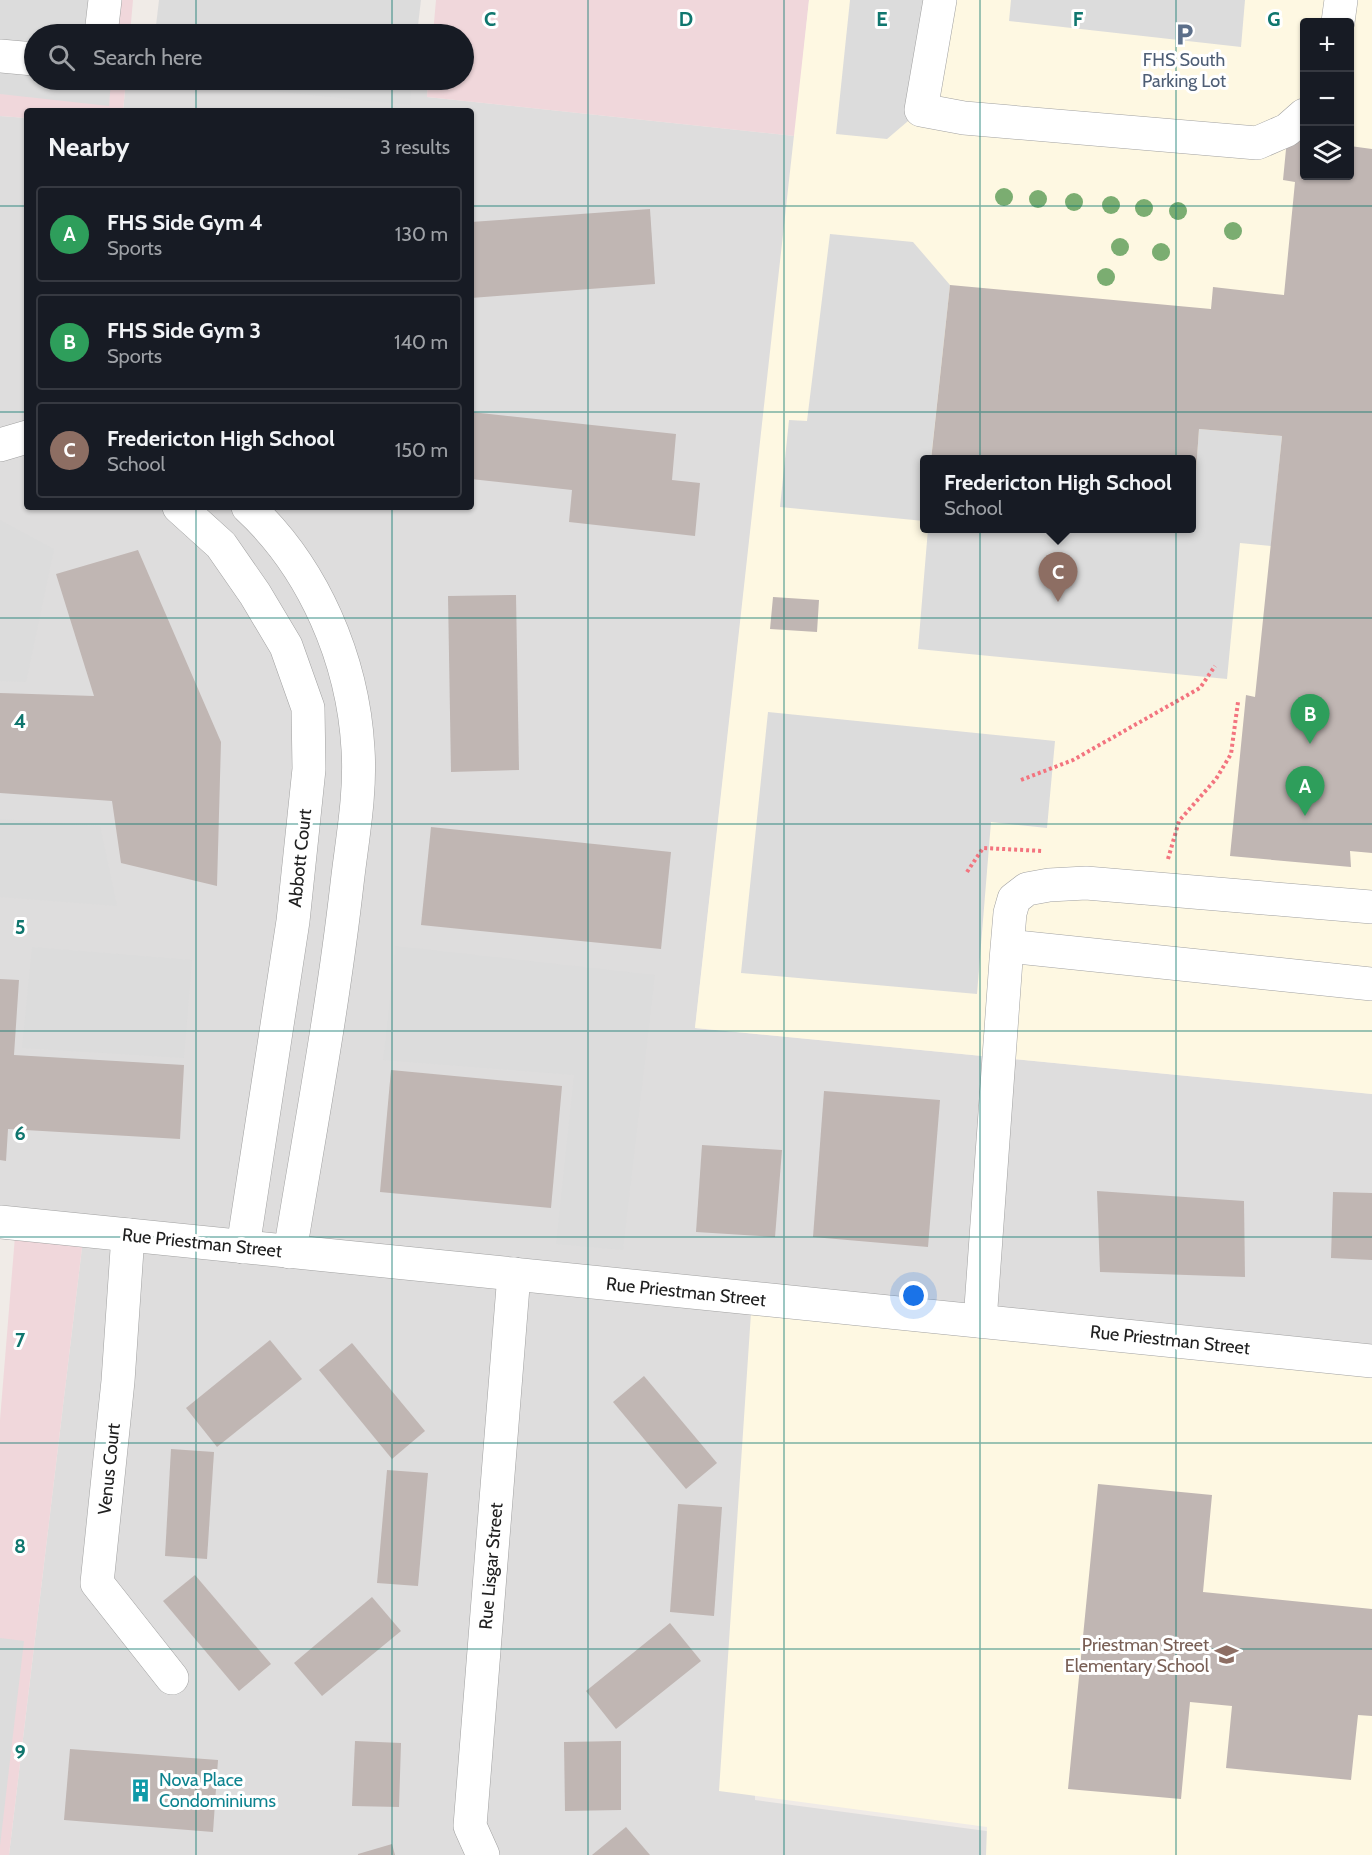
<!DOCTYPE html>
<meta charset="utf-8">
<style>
:root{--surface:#171b24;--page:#242831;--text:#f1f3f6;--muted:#9ea1a6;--line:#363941;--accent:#d93025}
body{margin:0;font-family:Cabin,sans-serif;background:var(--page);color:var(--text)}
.controls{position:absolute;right:18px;top:18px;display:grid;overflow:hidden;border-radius:6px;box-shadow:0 2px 4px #0004}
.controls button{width:54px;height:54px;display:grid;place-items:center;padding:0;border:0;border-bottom:2px solid var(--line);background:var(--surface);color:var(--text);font:30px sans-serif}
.you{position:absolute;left:914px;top:1296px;width:21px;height:21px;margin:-15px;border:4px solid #fff;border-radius:50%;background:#1a73e8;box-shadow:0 0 0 9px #1a73e833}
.badge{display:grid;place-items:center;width:39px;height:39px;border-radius:50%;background:var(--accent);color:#fff;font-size:20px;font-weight:700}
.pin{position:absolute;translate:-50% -50px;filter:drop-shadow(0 2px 3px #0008)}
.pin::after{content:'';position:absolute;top:32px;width:21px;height:18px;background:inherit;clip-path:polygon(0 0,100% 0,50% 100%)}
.popup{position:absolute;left:920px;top:455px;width:276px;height:78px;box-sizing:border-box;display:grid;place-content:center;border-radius:6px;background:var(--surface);filter:drop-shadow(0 2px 4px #0005);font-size:20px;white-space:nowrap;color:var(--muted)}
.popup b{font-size:22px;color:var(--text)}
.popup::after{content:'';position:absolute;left:50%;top:100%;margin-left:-12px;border:12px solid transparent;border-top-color:var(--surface)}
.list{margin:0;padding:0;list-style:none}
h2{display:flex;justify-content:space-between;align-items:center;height:78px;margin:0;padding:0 24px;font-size:26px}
h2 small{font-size:20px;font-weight:400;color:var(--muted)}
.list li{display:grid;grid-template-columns:39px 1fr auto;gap:18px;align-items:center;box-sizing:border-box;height:96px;margin:0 12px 12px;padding:0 12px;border:2px solid var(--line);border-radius:6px}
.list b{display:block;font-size:22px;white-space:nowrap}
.list p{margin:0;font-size:20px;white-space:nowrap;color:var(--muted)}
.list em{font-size:20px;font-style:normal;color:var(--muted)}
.icon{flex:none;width:33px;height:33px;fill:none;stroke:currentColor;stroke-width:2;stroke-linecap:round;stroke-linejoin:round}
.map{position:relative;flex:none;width:1372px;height:1855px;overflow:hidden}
.search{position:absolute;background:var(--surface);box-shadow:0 2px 4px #0004;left:24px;top:24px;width:450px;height:66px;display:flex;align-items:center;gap:15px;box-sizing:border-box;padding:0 21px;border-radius:33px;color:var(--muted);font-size:22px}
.panel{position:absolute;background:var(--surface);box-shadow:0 2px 4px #0004;left:24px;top:108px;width:450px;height:402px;border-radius:6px}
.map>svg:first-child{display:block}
.residential{fill:#dedddd}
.commercial{fill:#f0d7db}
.education{fill:#fef8e2;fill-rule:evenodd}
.parking{fill:#dcdcdc}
.building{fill:#c0b6b3}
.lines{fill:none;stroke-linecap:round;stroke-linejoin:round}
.minor-casing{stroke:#a1a1a1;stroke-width:34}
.path{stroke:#f3747f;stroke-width:4;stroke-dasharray:3 3;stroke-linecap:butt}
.minor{stroke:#fff;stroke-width:33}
.tree{fill:#7bad71}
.grid{fill:none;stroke:#0f766e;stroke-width:1.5;stroke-opacity:0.55}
.labels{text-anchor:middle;stroke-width:6;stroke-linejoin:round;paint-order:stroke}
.service-label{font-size:18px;fill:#4e5e75;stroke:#fff}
.street-label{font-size:18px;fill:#202020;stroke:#fff}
.education-label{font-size:18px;fill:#785e54;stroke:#fff;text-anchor:end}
.culture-label{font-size:18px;fill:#0d838f;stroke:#fff;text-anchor:start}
.grid-label{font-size:20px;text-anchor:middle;font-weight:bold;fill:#0f766e;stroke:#fff;stroke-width:6;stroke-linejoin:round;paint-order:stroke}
</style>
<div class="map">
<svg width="1372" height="1855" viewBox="0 0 1372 1855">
<rect width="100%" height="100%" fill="#f0ebe7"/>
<polygon class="residential" points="126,80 428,80 427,97 795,136 695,1028 1372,1094 1372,1361 752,1299 755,1800 1023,1836 1022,1855 9,1855 84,1231 0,1222 0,116 27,118 27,507 471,507 471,111 123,111"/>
<g class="commercial">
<polygon points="0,0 133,0 130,34 34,34 34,80 126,80 123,111 27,111 27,118 0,116"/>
<polygon points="436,0 809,0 795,136 427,97 428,80 464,80 464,34 433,34"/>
<polygon points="16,1224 84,1231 9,1855 0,1855 0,1420"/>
</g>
<g class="education">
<path d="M809,0H1372V1094L695,1028ZM1304,22H1350V176H1304ZM924,460H1192V528H924Z"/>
<polygon points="752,1298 1372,1361 1372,1855 986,1855 987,1827 719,1791"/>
</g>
<g class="parking">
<polygon points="0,0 119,0 116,34 34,34 34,80 111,80 109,106 0,94"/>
<polygon points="159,0 421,0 417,34 155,34"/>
<polygon points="850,0 940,0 921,110 887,139 836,134"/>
<polygon points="1011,0 1245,0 1241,47 1009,21"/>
<polygon points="161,80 412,80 410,105"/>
<polygon points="830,234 913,242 950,285 931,459 924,460 924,521 780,507 789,420 807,421"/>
<polygon points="1199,429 1282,436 1271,546 1240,543 1227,679 918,649 928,529 1192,528 1192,500 1194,500"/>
<polygon points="0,520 54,549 26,682 0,681"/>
<polygon points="768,712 1055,741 1047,828 991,822 977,994 741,973"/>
<polygon points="0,819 100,826 117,906 0,897"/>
<polygon points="396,946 655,975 623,1250 556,1244 574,1075 383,1060"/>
<polygon points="32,947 192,960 184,1058 22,1048"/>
<polygon points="0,1638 24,1641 0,1846"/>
</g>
<g class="building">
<polygon points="1287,139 1304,141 1304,176 1350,176 1350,146 1372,149 1372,853 1350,851 1351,867 1230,856 1246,695 1255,697 1282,436 1199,429 1194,500 1192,500 1192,460 931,460 950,285 1211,309 1213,287 1284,295 1295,182 1283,180"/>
<polygon points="650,209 655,284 471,298 471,222"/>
<polygon points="471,412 676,434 672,480 700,483 695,536 569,522 572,490 471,479"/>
<polygon points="138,550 221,742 217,886 121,863 112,801 0,793 0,693 94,696 56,574"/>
<polygon points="516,595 519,770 451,772 448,596"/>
<polygon points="773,597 819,600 817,632 770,629"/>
<polygon points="431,827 671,852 661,949 421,925"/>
<polygon points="0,979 19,980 14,1055 184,1065 180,1139 8,1129 6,1161 0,1160"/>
<polygon points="391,1070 562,1086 551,1208 380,1192"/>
<polygon points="824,1091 940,1100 928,1247 813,1237"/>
<polygon points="702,1145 782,1150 775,1237 696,1232"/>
<polygon points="1097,1191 1244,1201 1245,1277 1100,1272"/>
<polygon points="1333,1192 1372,1193 1372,1260 1331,1258"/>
<polygon points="270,1340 302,1379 217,1447 186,1408"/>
<polygon points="352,1343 425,1431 392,1459 319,1370"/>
<polygon points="644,1376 717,1463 686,1489 613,1402"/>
<polygon points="171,1449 214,1452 207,1559 165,1556"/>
<polygon points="387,1470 428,1473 418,1586 377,1583"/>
<polygon points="1098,1484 1212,1495 1203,1592 1372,1609 1372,1716 1358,1715 1351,1780 1226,1768 1232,1706 1190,1702 1181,1799 1068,1789"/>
<polygon points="678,1504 722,1507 714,1616 670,1612"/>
<polygon points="195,1575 271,1664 239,1691 163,1601"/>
<polygon points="372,1597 401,1631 322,1696 294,1663"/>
<polygon points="670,1623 701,1661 616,1729 586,1691"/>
<polygon points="355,1741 401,1743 399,1807 352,1806"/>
<polygon points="621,1741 621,1810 565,1811 564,1742"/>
<polygon points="70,1749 218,1760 213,1832 64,1820"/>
<polygon points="626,1827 650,1855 592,1855"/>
<polygon points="392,1844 395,1855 358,1855 358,1854"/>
</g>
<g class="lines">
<defs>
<g id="minor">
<polyline points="940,0 921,110 964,118 1257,143 1287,130 1304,115"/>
<polyline points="1338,22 1341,0"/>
<polyline points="101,34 105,0"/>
<polyline points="0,56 34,59"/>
<polyline points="0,445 27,437"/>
<polyline points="179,507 221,545 255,594 286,646 308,708 309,769 293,921 243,1247"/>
<path d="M248,507C314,568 353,660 358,749C361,794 352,840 347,884C333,1007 310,1130 290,1252"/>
<polyline points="1008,946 1372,984"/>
<polyline points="0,1222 1372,1361"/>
<polyline points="128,1235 118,1381 97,1583 172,1678"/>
<polyline points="980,1321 1006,960 1010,913 1014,899 1027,889 1049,885 1086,883 1372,907"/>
<polyline points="483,1855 470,1826 514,1274"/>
</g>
</defs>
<use href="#minor" class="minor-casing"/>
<g class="path">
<polyline points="1021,780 1073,760 1200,688 1215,666"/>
<polyline points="1168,859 1179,821 1216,779 1231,754 1238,702"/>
<polyline points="967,872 983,848 1043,851"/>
</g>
<use href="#minor" class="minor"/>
</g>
<g class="tree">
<circle cx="1004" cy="197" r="9"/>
<circle cx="1038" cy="199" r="9"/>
<circle cx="1074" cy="202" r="9"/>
<circle cx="1111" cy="205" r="9"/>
<circle cx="1144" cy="208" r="9"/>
<circle cx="1178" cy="211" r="9"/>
<circle cx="1233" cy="231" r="9"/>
<circle cx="1120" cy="247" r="9"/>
<circle cx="1161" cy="252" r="9"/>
<circle cx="1106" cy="277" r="9"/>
</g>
<path class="grid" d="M196,0V34M392,0V34M588,0V1855M784,0V1855M980,0V1855M1176,0V1855M196,80V111M392,80V111M0,206H27M471,206H1372M0,412H27M471,412H1372M196,507V1855M392,507V1855M0,618H1372M0,824H1372M0,1031H1372M0,1237H1372M0,1443H1372M0,1649H1372"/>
<defs>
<symbol id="parking-bare" viewBox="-9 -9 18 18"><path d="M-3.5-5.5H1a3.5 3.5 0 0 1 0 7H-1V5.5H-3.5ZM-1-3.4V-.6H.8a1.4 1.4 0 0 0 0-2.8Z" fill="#5c6f8a" stroke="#fff" stroke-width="2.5" paint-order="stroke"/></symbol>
<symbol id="school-bare" viewBox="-9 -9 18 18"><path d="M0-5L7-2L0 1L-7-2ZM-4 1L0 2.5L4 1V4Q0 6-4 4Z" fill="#8d6e63" stroke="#fff" stroke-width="2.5" paint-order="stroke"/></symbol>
<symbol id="building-bare" viewBox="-9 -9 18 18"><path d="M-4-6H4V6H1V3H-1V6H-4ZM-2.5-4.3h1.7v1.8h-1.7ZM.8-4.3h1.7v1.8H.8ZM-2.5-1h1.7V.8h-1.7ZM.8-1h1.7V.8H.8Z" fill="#0f9aa8" stroke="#fff" stroke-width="2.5" paint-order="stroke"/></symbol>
</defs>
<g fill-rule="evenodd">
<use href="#parking-bare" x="1168" y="18" width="33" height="33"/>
<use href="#school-bare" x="1210" y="1638" width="33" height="33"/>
<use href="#building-bare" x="124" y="1774" width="33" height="33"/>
</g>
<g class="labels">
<g class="service-label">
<text x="1184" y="66">FHS South<tspan x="1184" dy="21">Parking Lot</tspan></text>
</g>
<g class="street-label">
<text transform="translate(300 858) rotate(-84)" y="6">Abbott Court</text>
<text transform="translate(202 1243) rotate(6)" y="6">Rue Priestman Street</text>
<text transform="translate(686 1292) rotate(6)" y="6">Rue Priestman Street</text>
<text transform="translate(1170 1340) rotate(6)" y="6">Rue Priestman Street</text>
<text transform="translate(109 1469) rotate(-84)" y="6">Venus Court</text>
<text transform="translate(491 1566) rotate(-85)" y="6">Rue Lisgar Street</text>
</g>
<g class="education-label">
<text x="1209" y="1651">Priestman Street<tspan x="1209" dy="21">Elementary School</tspan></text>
</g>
<g class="culture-label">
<text x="159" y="1786">Nova Place<tspan x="159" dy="21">Condominiums</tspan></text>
</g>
</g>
<g class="grid-label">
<text x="490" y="26">C</text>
<text x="686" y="26">D</text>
<text x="882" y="26">E</text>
<text x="1078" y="26">F</text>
<text x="1274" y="26">G</text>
<text x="20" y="728">4</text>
<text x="20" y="934">5</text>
<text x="20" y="1140">6</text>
<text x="20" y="1347">7</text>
<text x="20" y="1553">8</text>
<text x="20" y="1759">9</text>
</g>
</svg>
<div class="controls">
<button>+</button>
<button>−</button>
<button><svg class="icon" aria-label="layers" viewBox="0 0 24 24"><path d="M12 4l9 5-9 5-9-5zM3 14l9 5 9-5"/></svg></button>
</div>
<div class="you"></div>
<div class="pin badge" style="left:1305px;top:816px;background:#2e9e5b">A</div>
<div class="pin badge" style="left:1310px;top:744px;background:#2e9e5b">B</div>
<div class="pin badge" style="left:1058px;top:602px;background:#8d6e63">C</div>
<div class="popup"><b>Fredericton High School</b>School</div>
<div class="search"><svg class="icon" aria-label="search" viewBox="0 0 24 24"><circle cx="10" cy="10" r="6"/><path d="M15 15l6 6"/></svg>Search here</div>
<section class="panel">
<h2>Nearby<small>3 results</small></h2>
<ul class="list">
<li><span class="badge" style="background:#2e9e5b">A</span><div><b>FHS Side Gym 4</b><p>Sports</p></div><em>130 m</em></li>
<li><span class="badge" style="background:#2e9e5b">B</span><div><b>FHS Side Gym 3</b><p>Sports</p></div><em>140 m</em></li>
<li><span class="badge" style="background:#8d6e63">C</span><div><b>Fredericton High School</b><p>School</p></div><em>150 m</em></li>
</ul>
</section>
</div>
